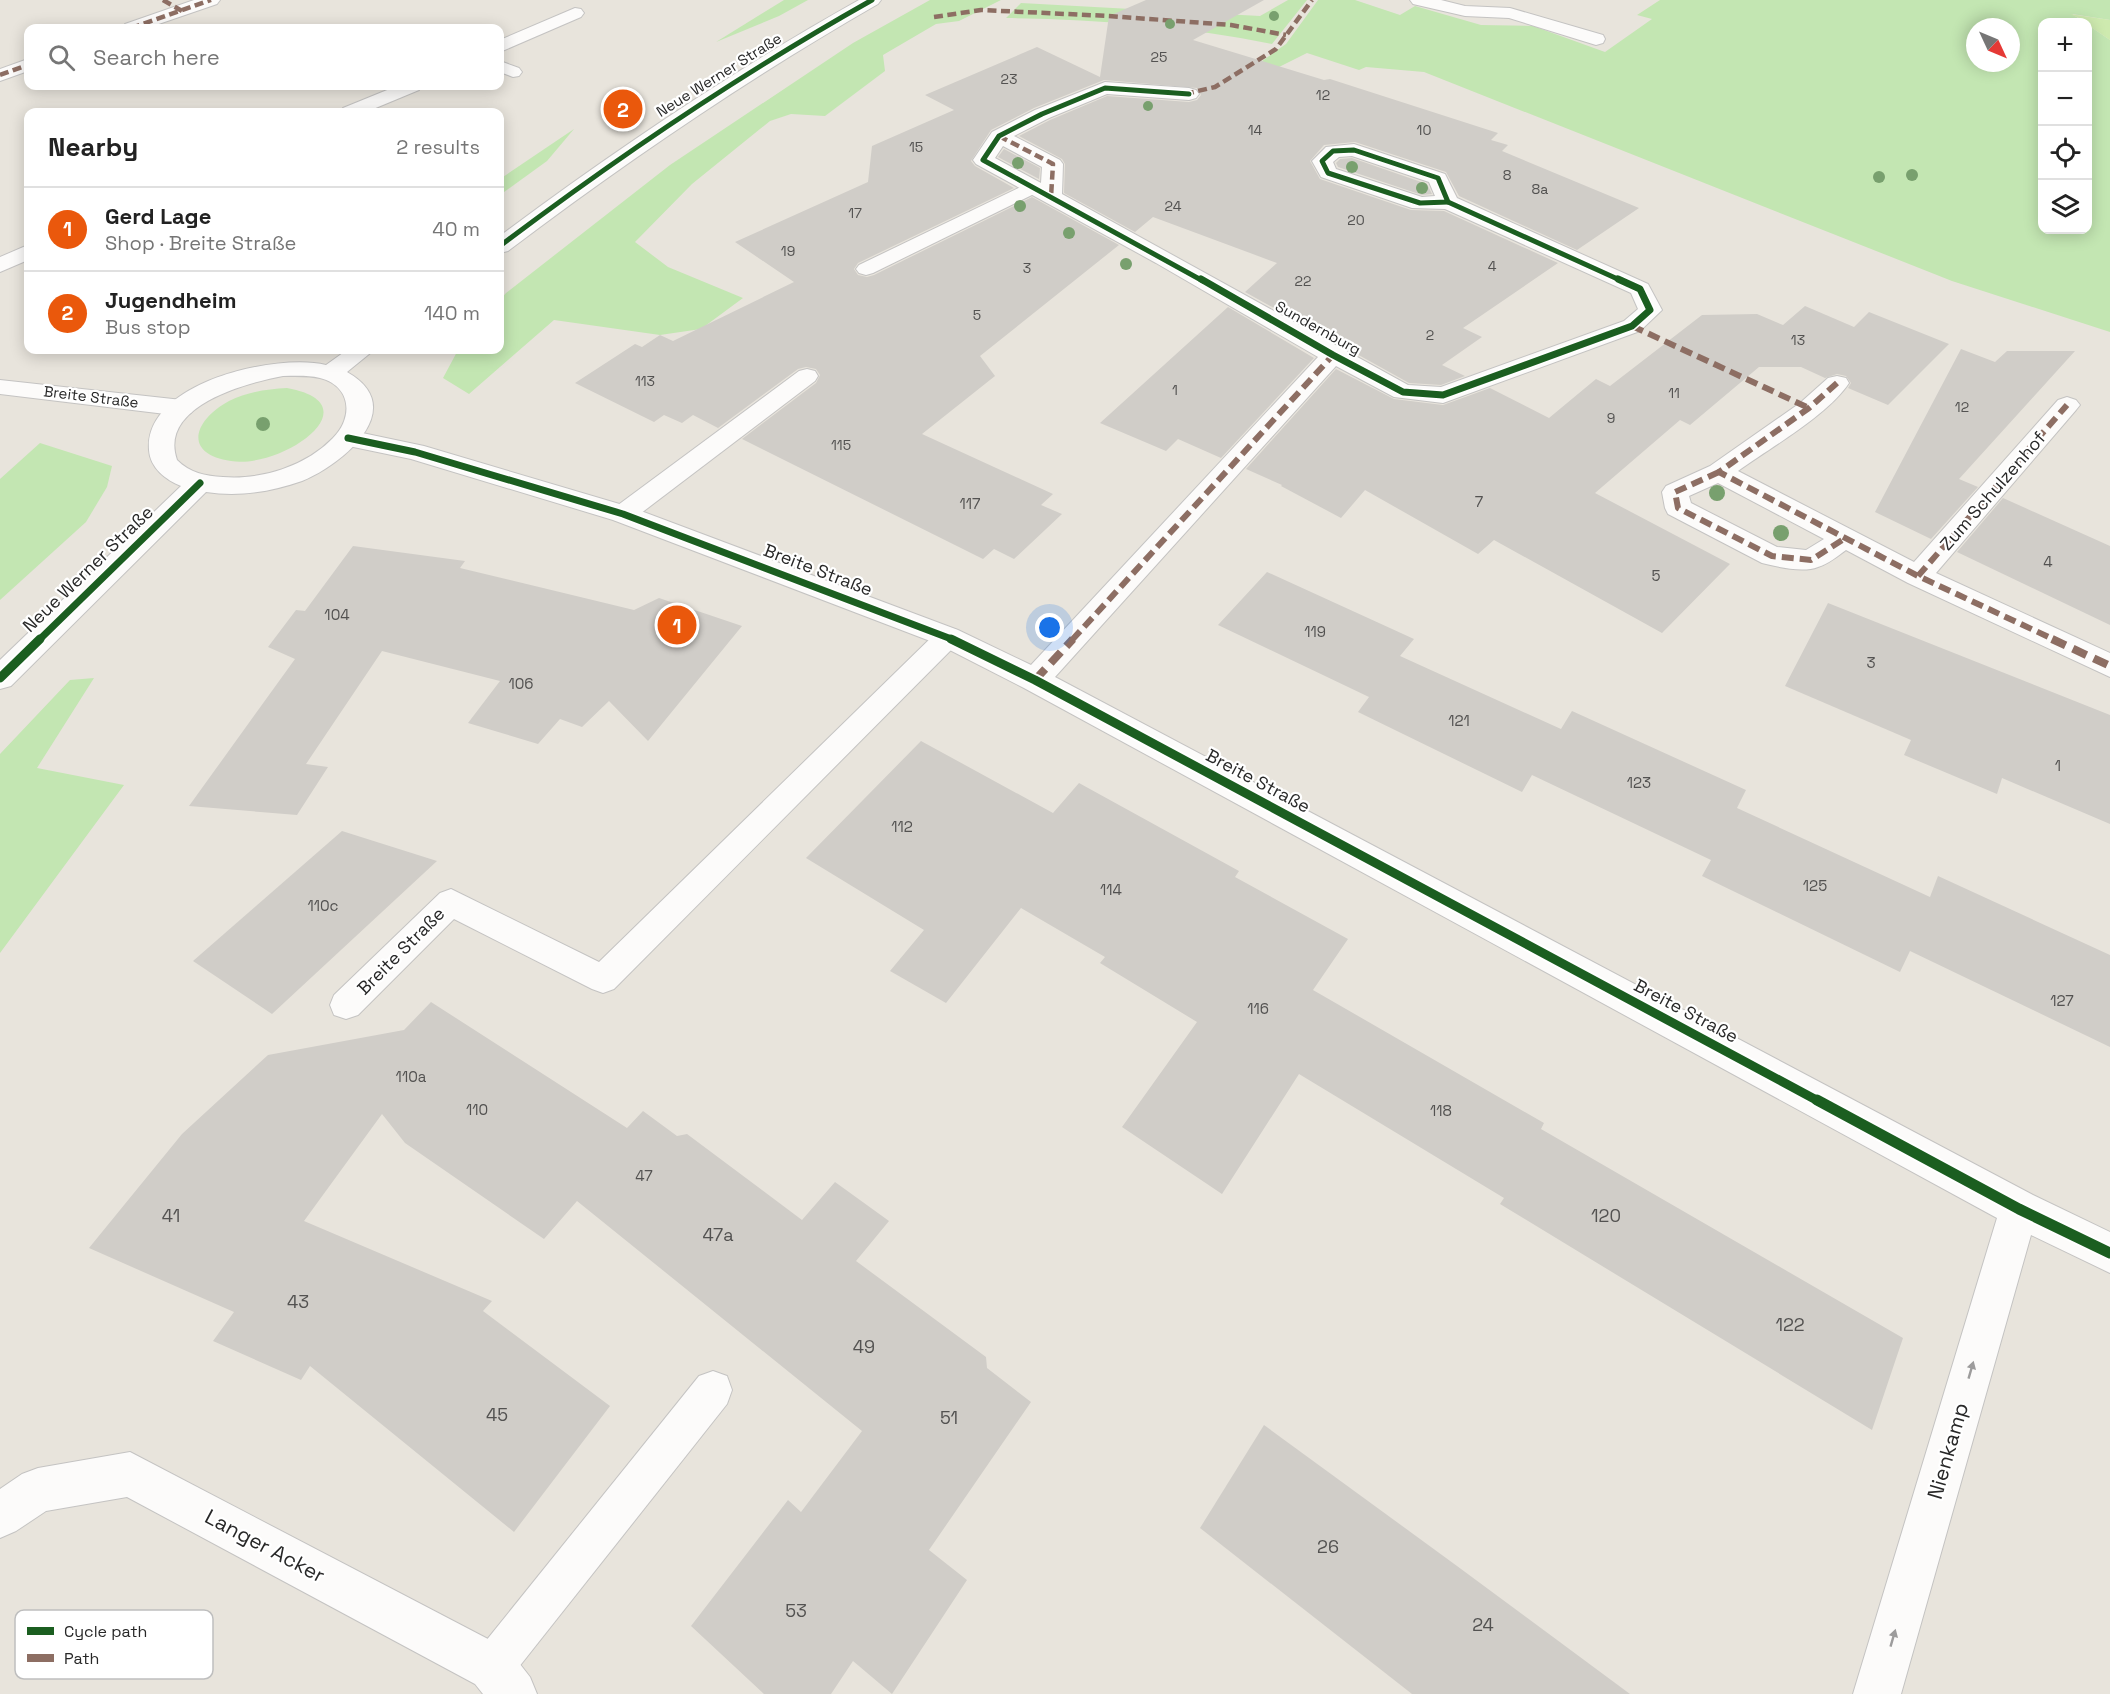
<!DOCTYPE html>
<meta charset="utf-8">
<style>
:root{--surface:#fff;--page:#f6f6f6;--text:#222;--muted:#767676;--line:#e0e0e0;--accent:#ea580c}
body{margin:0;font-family:"Space Grotesk",sans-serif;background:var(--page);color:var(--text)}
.controls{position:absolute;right:18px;top:18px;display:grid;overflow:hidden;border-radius:12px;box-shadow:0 3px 15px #0003}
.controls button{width:54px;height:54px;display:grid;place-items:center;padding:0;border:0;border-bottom:2px solid var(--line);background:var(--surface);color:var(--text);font:30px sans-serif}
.compass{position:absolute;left:1966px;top:18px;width:54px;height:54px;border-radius:50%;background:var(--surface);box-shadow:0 3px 15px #0003;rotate:134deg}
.you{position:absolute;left:1050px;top:628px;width:21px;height:21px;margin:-15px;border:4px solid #fff;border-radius:50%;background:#1a73e8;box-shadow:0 0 0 9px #1a73e833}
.badge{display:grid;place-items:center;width:39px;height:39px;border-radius:50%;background:var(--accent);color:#fff;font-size:20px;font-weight:700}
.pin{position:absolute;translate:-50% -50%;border:3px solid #fff;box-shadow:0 2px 6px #0006}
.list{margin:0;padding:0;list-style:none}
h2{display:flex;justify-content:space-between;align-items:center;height:78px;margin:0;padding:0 24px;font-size:26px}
h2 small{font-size:20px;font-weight:400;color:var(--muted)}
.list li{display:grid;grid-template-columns:39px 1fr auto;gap:18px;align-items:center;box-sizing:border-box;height:84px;padding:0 24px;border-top:2px solid var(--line)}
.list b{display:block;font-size:22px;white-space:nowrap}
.list p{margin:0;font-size:20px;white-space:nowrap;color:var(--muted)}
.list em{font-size:20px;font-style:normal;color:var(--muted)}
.icon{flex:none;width:33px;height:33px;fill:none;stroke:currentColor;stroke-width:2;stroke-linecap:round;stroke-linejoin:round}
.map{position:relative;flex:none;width:2110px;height:1694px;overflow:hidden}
.search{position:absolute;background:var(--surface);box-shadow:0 3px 15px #0003;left:24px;top:24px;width:480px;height:66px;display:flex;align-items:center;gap:15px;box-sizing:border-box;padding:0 21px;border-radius:12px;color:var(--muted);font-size:22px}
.panel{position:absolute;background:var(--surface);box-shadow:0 3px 15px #0003;left:24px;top:108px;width:480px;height:246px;border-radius:12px}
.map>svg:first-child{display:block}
.green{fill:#c3e6b2;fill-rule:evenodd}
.pitch{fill:#ceeaaf}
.building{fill:#d0cdc8}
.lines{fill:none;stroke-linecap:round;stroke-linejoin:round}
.service-casing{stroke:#c4c3c2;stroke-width:2}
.minor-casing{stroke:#c4c3c2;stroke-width:2}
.secondary-casing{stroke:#c4c3c2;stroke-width:2}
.service{fill:#fcfbfa;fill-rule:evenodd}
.minor{fill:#fcfbfa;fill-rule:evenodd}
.secondary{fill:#fcfbfa;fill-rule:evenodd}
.quiet-far2{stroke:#8d6e63;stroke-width:4.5;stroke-dasharray:9 4.5;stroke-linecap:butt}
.quiet-far1{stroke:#8d6e63;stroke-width:6;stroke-dasharray:12 6;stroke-linecap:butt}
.quiet{stroke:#8d6e63;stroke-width:8;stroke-dasharray:15 8;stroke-linecap:butt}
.cycleway-far3-casing{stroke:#fff;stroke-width:8}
.cycleway-far2-casing{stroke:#fff;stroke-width:10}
.cycleway-far1-casing{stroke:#fff;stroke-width:13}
.cycleway-casing{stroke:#fff;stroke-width:15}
.cycleway-far3{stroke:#1b5e20;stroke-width:5}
.cycleway-far2{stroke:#1b5e20;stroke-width:7}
.cycleway-far1{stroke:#1b5e20;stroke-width:9}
.cycleway{stroke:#1b5e20;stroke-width:11}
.tree{fill:#78a06e}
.oneway{fill:#9d9c9c}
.labels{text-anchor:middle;stroke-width:4.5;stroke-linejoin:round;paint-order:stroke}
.far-number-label{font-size:14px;fill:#535251}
.far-street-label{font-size:15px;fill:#282828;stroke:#fff}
.number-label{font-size:15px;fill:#535251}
.street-label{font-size:18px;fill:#282828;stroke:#fff}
.near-number-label{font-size:18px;fill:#535251}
.near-street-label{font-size:21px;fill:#282828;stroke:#fff}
.key{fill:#fff;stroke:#bebebe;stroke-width:1.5}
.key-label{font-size:16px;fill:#282828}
</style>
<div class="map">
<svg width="2110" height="1694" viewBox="0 0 2110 1694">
<rect width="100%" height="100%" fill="#e8e4dc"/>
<g class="green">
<polygon points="784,0 808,0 779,16 716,42"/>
<polygon points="930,0 1001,0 959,21 936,24 883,55 885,71 825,116 791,114 770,121 692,184 635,242 668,267 743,298 701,329 660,335 554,320 469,394 443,378 458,350 500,350 500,300 506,293 670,165 853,43"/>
<path d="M1288,0H1307L1272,44C1185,26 1095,19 1006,18L1021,3L1260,16Z"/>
<path d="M1318,0H1355L1400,15L1415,6L1481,25L1533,26L1605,52L1652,19L1637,15L1660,0H2110V20L2072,14L2084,22H2042V230H2088V25L2110,40V332L1952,281L1424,72L1366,67L1359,70L1307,53L1239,87L1231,83L1286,44ZM1975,27H2011V63H1975Z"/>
<polygon points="574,129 547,161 500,195 500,179"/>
<path d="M287,388C375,404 283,469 231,461C182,454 194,420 229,401C247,392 267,389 287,388Z"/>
<polygon points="40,443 112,466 107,487 86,522 0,600 0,479"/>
<polygon points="94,678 37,768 124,785 0,953 0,754 70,680"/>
</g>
<polygon class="pitch" points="2070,14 2110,20 2110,40 2088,25 2088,22"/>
<g class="building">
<polygon points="1146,0 1264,0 1193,40 1324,80 1330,79 1498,133 1491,140 1508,145 1502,151 1639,208 1577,250 1459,196 1446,172 1355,142 1324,145 1310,161 1320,179 1411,210 1444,211 1558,263 1463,328 1482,337 1442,365 1465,376 1441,385 1409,383 1245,292 1277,263 1153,217 1135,232 1064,193 1065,164 1062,159 1019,136 1050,120 1107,96 1189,102 1197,100 1201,95 1197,88 1104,80 1034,108 991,130 971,161 975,166 1014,188 858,263 854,269 858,275 867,277 874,275 1032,197 1119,245 980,356 995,376 922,434 1053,494 1041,505 1062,514 1014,559 994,549 983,559 742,439 816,383 820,375 816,369 806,367 798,369 718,428 693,415 682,423 664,415 654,422 575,383 635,344 642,347 660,335 673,341 794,282 735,242 868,182 872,146 954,110 925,95 1037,47 1100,77 1109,16"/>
<polygon points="1004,149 1040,168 1039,179 998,157"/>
<polygon points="1352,158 1427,184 1432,194 1422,195 1338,167 1336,163 1340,159"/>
<polygon points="1805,306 1854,327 1869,312 1949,344 1888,405 1848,388 1851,383 1846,376 1837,374 1825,378 1801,367 1759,367 1690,425 1680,420 1595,493 1730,564 1662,633 1494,540 1478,554 1365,490 1341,518 1281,486 1282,485 1246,469 1336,369 1394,399 1443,405 1490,388 1549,418 1596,379 1610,386 1702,315 1757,314 1783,325"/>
<polygon points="1228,307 1314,358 1221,458 1178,439 1166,451 1100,423"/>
<polygon points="1961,349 1995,362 2007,351 2075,351 1959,479 1978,487 1931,539 1875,512"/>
<polygon points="2003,498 2110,546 2110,625 1957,552"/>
<polygon points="353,546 465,561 460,568 634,610 659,598 742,626 648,741 609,701 582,727 560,719 538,744 468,723 500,681 382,651 306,764 328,767 297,815 189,806 295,659 268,647 296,610 305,611"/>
<polygon points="1267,572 1414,639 1400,656 1561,729 1572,711 1746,790 1737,808 1930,897 1938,876 2110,955 2110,1047 1910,951 1900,972 1702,876 1711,860 1532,775 1522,792 1358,712 1369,697 1218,625"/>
<polygon points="1828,603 2110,715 2110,824 2002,778 1997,794 1904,755 1911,740 1785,686"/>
<polygon points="921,741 1053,813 1079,783 1239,871 1235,877 1348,939 1313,990 1544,1123 1541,1129 1903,1338 1872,1430 1500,1204 1504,1198 1299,1074 1222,1194 1122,1127 1197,1022 1100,963 1105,957 1021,908 946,1003 890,971 924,930 806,858"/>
<polygon points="342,831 437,861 272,1014 193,961"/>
<polygon points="431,1002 627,1128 643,1111 677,1136 687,1134 802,1220 835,1182 889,1221 856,1261 986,1357 987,1368 1031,1402 929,1550 967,1580 892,1694 853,1661 831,1694 764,1694 691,1626 788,1500 801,1512 862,1431 577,1201 544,1239 405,1143 382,1114 304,1221 492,1301 483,1311 610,1406 514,1532 310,1366 301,1380 213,1341 234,1312 89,1248 182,1134 268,1055 404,1030"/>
<polygon points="1264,1425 1457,1566 1630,1694 1412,1694 1200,1528"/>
</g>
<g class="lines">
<defs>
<g id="service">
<polygon points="500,61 519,68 522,72 519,76 513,77 500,72"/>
<polygon points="1033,181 1040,183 1043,187 1040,191 873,273 866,275 859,273 856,269 859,265"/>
<polygon points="807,369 815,371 818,376 815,381 632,520 623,522 614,520 611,514 614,508 799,371"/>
<polygon points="948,627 957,630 961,637 957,644 614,989 603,993 592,989 454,919 358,1015 346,1019 334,1015 330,1005 334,995 440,893 451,889 599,962 939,630"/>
<polygon points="713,1371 727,1376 732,1390 727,1404 507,1682 492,1689 477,1682 470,1667 477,1652 699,1376"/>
</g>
<g id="minor">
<polygon points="194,0 220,0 217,4 147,28 122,28 125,24"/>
<polygon points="1410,0 1441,0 1465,6 1510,8 1603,35 1605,39 1603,43 1596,45 1509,18 1465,16 1413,4"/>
<polygon points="575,8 581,9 584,13 581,17 500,52 500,40"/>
<polygon points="28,59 28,71 0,81 0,69"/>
<path d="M1105,82L1189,88L1196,90L1199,94L1196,98L1189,100L1107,94L1049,118L1014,136L1060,160L1063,164L1062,194L1408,385L1441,387L1624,321L1638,309L1631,293L1445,209L1412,208L1321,177L1312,161L1326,147L1354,144L1445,174L1457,198L1648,284L1662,310L1640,331L1443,403L1394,397L1336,366L1055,677L2033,1195L2110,1232V1273L2031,1235L1901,1694H1853L1997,1218L1024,688L938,644L613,520L411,459L339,444L335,438L339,432L348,430L424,446L633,508L958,630L1031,665L1318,357L1156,263L976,164L973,160L992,132L1035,110ZM1003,146L1042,167L1041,183L995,158ZM1352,156L1429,182L1435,196L1422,197L1336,169L1333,162L1339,157Z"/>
<polygon points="397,86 422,86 419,90 366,112 340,112 343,108"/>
<polygon points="28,245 28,260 0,272 0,257"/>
<path d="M1837,376L1846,378L1849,383C1828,415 1770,448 1738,471L1914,562L2058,400L2067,397L2076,400L2080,405L2076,410L1936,573L2110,653V677L1908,583L1846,550C1838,556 1828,564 1818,567C1803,573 1778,567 1762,563L1668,514L1665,508L1662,492L1666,486L1710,466L1800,403L1828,378ZM1718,483L1824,539L1806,550L1777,547L1691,503L1689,496Z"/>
<polygon points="0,380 182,400 191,403 195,408 191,413 182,416 0,394"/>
<polygon points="130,1452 509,1650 530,1677 537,1694 483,1694 475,1684 127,1497 46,1511 16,1531 0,1538 0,1489 22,1474 38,1468"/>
</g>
<g id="secondary">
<path d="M859,0H881L878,4C749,78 627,161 508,251L500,253V236C615,150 734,70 859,0Z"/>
<path d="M347,350H374L347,372C411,408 342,465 302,481C271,492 238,497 206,492L11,686L0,689V660L181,486C166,480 150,468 149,450C144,382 277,353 326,365ZM283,376C295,376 308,375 320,378C351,386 354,417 333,438C306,466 262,480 223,477C205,476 190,473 177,460C158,406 246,383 283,376Z"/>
</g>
</defs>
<use href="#service" class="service-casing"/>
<use href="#minor" class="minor-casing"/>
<use href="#secondary" class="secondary-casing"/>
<use href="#service" class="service"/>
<use href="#minor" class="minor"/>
<use href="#secondary" class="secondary"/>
<g class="quiet-far2">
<polyline points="163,0 182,11"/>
<polyline points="934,17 981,10 1109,16 1231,25 1286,35"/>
<polyline points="131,28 211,0"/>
<polyline points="0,75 28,65"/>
<polyline points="1185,94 1215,87 1276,49 1312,0"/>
<polyline points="999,136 1053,164 1051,197"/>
</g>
<g class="quiet-far1">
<polyline points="1632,326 1809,408"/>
<polyline points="1837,383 1809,408 1719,472 1918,576 2055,640"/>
<polyline points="1719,472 1675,492 1678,508 1772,556 1811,560 1844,539"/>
<polyline points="1918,576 2067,405"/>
<polyline points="1072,640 1333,355"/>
</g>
<g class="quiet">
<polyline points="2052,639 2110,666"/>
<polyline points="1035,680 1073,639"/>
</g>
<defs>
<g id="cycleway-far3">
<polyline points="1189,94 1105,88 1042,114 999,136 983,160 1203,281"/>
<polygon points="1354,150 1438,178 1448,202 1420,203 1328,173 1322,161 1333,151"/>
<polyline points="1448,202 1622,281"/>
<path d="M500,246C619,156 742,73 872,0"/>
</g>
<g id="cycleway-far2">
<polyline points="1201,279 1333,355 1403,392 1443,395 1632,326 1650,310 1640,289 1618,279"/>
<polyline points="348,438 415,452 623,514 954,640"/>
<polyline points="39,640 200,483"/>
</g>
<g id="cycleway-far1">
<polyline points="951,639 1035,680 1820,1102"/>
<polyline points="0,678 40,639"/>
</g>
<polyline id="cycleway" points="1817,1100 2019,1209 2110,1253"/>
</defs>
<use href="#cycleway-far3" class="cycleway-far3-casing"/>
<use href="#cycleway-far2" class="cycleway-far2-casing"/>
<use href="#cycleway-far1" class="cycleway-far1-casing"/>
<use href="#cycleway" class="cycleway-casing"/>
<use href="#cycleway-far3" class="cycleway-far3"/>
<use href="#cycleway-far2" class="cycleway-far2"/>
<use href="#cycleway-far1" class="cycleway-far1"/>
<use href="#cycleway" class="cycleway"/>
</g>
<g class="tree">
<circle cx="1274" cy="16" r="5"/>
<circle cx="1170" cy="24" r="5"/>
<circle cx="1148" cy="106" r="5"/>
<circle cx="1018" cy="163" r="6"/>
<circle cx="1352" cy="167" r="6"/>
<circle cx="1912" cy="175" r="6"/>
<circle cx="1879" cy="177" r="6"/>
<circle cx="1422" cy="188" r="6"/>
<circle cx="1020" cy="206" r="6"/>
<circle cx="1069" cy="233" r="6"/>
<circle cx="1126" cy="264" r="6"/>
<circle cx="263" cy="424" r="7"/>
<circle cx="1717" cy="493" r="8"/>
<circle cx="1781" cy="533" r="8"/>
</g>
<defs><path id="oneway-solid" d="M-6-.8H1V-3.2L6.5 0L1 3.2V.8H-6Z" transform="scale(1.5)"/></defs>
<g class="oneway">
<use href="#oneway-solid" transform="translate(1971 1370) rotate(-74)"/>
<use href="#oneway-solid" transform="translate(1893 1638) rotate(-74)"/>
</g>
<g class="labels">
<g class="far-number-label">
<text x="1159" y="62">25</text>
<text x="1009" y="84">23</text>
<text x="1323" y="100">12</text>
<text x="1255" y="135">14</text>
<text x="1424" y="135">10</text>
<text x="916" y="152">15</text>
<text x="1507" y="180">8</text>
<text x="1540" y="194">8a</text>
<text x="1173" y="211">24</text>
<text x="855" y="218">17</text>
<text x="1356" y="225">20</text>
<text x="788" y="256">19</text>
<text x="1492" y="271">4</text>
<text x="1027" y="273">3</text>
<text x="1303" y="286">22</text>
<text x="977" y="320">5</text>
<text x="1430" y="340">2</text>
<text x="1798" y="345">13</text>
<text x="645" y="386">113</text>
<text x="1175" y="395">1</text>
<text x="1674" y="398">11</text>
<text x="1962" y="412">12</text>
<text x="1611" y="423">9</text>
<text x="841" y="450">115</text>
</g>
<g class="far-street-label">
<text transform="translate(719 75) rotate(-32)" y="5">Neue Werner Straße</text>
<text transform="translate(1318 328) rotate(29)" y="5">Sundernburg</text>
<text transform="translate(91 397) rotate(7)" y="5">Breite Straße</text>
</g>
<g class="number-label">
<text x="1479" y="507">7</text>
<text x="970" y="509">117</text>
<text x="2048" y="567">4</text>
<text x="1656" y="581">5</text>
<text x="337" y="620">104</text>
<text x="1315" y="637">119</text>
<text x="1871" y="668">3</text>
<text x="521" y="689">106</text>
<text x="1459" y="726">121</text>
<text x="2058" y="771">1</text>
<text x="1639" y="788">123</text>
<text x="902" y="832">112</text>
<text x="1815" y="891">125</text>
<text x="1111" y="895">114</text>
<text x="323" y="911">110c</text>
<text x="2062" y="1006">127</text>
<text x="1258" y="1014">116</text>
<text x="411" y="1082">110a</text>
<text x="477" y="1115">110</text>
<text x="1441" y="1116">118</text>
<text x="644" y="1181">47</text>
</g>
<g class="street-label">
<text transform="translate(1993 491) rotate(-49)" y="6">Zum Schulzenhof</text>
<text transform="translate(88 569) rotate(-44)" y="6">Neue Werner Straße</text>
<text transform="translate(818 570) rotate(21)" y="6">Breite Straße</text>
<text transform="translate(1258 781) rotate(28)" y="6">Breite Straße</text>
<text transform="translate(401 951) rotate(-45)" y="6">Breite Straße</text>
<text transform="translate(1686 1011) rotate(28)" y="6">Breite Straße</text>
</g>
<g class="near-number-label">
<text x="171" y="1222">41</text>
<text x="1606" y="1222">120</text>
<text x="718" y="1241">47a</text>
<text x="298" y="1308">43</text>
<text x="1790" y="1331">122</text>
<text x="864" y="1353">49</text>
<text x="497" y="1421">45</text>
<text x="949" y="1424">51</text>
<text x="1328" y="1553">26</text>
<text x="796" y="1617">53</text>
<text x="1483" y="1631">24</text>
</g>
<g class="near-street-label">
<text transform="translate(1948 1451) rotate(-74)" y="7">Nienkamp</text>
<text transform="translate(265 1546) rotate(28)" y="7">Langer Acker</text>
</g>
</g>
<rect x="15" y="1610" width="198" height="69" rx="9" class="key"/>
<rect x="27" y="1627" width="27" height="8" fill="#1b5e20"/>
<rect x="27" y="1654" width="27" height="8" fill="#8d6e63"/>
<g class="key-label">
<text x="64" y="1637">Cycle path</text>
<text x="64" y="1664">Path</text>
</g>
</svg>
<div class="controls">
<button>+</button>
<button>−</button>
<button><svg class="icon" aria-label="locate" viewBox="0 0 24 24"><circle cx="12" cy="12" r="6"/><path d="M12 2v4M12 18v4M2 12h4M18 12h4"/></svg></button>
<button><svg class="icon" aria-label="layers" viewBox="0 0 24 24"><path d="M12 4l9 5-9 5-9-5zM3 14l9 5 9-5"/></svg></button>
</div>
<svg class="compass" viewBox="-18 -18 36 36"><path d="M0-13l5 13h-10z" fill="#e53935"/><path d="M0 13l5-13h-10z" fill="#767676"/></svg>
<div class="you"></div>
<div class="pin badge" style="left:677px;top:625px">1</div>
<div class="pin badge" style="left:623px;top:109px">2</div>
<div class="search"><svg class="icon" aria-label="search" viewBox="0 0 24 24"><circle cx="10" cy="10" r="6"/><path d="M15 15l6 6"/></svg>Search here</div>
<section class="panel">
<h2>Nearby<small>2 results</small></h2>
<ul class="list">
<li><span class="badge">1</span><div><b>Gerd Lage</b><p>Shop · Breite Straße</p></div><em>40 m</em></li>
<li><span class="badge">2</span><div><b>Jugendheim</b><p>Bus stop</p></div><em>140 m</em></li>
</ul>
</section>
</div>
